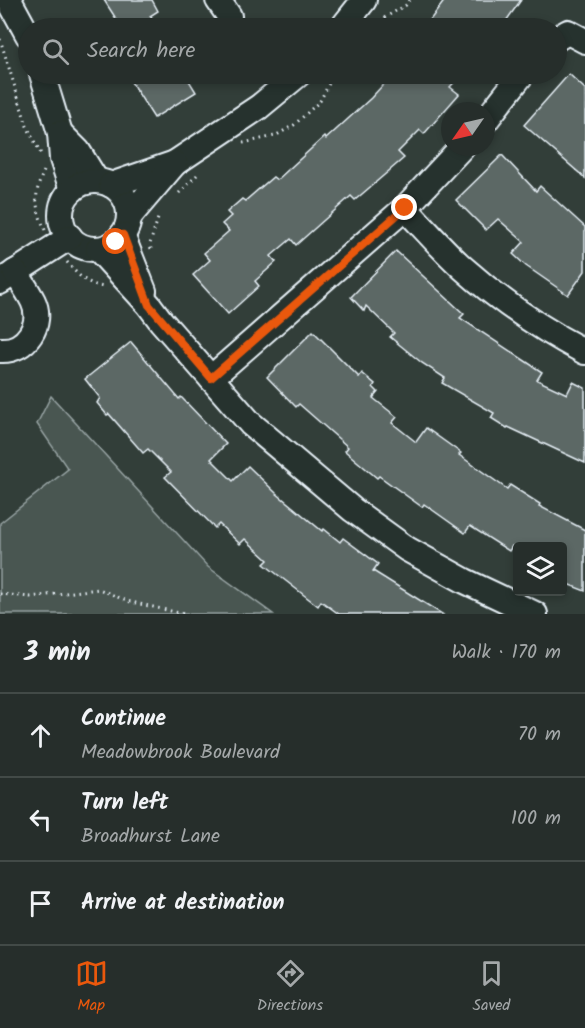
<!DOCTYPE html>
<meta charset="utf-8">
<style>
:root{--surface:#262e2b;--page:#2e3633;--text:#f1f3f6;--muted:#a4a8a9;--line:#424a47;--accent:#ea580c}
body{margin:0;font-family:Kalam,sans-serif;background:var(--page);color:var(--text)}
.controls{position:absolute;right:18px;bottom:18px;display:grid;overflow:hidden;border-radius:6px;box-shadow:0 3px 9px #0003}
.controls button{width:54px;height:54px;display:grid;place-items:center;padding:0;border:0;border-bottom:2px solid var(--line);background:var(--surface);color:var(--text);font:30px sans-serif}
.compass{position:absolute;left:441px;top:102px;width:54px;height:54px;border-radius:50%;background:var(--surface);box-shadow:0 3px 9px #0003;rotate:236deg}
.stop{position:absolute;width:18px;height:18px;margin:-14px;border:4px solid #ea580c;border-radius:50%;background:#fff}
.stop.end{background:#ea580c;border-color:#fff;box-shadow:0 2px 6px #0008}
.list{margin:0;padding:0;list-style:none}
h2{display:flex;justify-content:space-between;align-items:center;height:78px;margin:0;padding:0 24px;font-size:26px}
h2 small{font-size:20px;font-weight:400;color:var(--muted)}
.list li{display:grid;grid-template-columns:39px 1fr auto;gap:18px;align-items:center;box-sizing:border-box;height:84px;padding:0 24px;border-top:2px solid var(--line)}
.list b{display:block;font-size:22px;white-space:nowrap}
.list p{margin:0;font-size:20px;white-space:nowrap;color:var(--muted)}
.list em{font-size:20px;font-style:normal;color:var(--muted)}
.icon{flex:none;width:33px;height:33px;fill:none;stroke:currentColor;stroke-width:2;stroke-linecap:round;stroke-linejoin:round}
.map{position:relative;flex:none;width:585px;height:614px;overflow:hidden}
.search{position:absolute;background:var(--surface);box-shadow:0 3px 9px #0003;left:18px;right:18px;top:18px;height:66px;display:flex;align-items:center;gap:15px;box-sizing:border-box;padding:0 21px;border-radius:33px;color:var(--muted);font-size:22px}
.sheet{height:330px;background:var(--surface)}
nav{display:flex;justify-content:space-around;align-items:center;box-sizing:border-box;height:84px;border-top:2px solid var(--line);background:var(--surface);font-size:16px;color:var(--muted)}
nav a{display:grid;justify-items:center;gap:3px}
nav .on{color:var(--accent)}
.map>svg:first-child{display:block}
.green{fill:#495651;stroke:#98a4a4;stroke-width:1.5}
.building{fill:#5c6865;stroke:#e8f1f8;stroke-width:1.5}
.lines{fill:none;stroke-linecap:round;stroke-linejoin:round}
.minor-casing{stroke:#e8f1f8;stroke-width:28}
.path{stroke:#e8f1f8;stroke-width:3;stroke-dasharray:1.5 4.5;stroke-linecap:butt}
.minor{stroke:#26332d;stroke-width:24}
.route{stroke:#ea580c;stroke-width:8}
</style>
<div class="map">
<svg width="585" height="614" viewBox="0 0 585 614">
<rect width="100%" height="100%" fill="#323e39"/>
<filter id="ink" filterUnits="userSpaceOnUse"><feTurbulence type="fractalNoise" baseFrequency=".0167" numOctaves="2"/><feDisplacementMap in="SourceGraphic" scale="12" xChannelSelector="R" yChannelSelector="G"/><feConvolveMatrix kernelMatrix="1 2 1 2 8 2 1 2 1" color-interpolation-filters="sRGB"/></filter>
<g filter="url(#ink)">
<polygon class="green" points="51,396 208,567 273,614 0,614 0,523 68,469 37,424"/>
<g class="building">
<polygon points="104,0 152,0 158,11 150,16 159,28 122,28"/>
<polygon points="445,0 521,0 501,28 424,28"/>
<polygon points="126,74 185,74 196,92 154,118"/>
<polygon points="393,74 462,74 450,87 459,94 424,134 420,130 398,152 404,158 355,200 351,196 296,245 291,239 271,256 276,262 255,281 259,286 228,314 193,275 210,260 204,253 229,231 222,224 231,216 227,212 242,199 245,201 273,177 277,180 324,137 326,139 371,98"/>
<polygon points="569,74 585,89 585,178 524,125"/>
<polygon points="502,155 536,191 540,186 585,227 585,271 568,295 526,266 513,254 524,242 498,219 486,230 456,200"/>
<polygon points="396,251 464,314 460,318 542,372 537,380 567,394 573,382 585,388 585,463 508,427 507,428 491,418 494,413 442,383 445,378 422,363 390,337 394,333 366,306 364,311 351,297"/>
<polygon points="313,331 359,377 362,373 375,384 373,387 378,392 373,398 397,417 392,423 416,442 426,428 461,453 459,455 507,489 510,485 540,504 539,506 585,530 585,591 562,582 562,546 512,546 509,551 470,526 465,533 424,504 422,507 379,476 377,478 345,451 348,447 299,404 296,407 267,377"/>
<polygon points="131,342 179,399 181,397 226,444 211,459 233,481 248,466 276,493 322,531 324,529 340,542 343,538 378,564 373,571 442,614 339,614 321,601 318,606 264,564 268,560 245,539 240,544 219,524 215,528 165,477 171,472 148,449 143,453 109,414 107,415 97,403 100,398 85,379"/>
</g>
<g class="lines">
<defs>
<g id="minor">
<polyline points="9,0 28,35"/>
<polyline points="218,0 229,16"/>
<polyline points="342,28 364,0"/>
<polyline points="556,39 568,32 585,41"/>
<polyline points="42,74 60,133 62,159 72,190"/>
<polyline points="486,120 522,74"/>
<polyline points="60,133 78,151 96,180"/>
<circle cx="95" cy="215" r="34"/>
<polyline points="111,185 175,163 259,107 299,74"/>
<path d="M405,208C424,228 443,250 463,268C500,301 541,329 585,352"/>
<polyline points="129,217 175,163"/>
<polyline points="122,235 144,291"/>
<polyline points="98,249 149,305 161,321 251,424 353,510 407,549 465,581 535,614"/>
<polyline points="0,282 70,237"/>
<path d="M0,350C26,352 44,324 33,301C28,291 21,281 15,272"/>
<polyline points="211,378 405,208 462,147"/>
</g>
</defs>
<use href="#minor" class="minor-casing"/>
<g class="path">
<polyline points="374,24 406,5 410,0"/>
<polyline points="0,39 27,126 41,154"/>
<polyline points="243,143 275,136 294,125 320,101 334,74"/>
<path d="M44,171C33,195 35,206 45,230"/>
<polyline points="179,193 198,174"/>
<polyline points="151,249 150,244 159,215"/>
<path d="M67,262C78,276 88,285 105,287"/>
<polyline points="0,594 30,597 99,589 127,601 184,614"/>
</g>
<use href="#minor" class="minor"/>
</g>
</g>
<g class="lines" filter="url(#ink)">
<polyline class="route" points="116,242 123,235 149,305 211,378 405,208"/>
</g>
</svg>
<div class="controls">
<button><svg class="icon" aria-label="layers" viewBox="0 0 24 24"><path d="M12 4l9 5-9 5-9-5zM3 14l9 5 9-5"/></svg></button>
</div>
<svg class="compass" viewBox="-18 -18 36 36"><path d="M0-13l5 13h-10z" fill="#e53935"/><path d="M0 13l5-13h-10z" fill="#a4a8a9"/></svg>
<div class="stop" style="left:116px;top:242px"></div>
<div class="stop end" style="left:405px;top:208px"></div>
<div class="search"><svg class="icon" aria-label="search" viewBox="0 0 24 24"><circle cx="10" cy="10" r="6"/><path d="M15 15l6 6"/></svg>Search here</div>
</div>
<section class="sheet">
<h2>3 min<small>Walk · 170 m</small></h2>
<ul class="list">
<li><svg class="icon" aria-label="ahead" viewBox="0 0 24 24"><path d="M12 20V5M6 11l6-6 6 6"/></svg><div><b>Continue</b><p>Meadowbrook Boulevard</p></div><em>70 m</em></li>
<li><svg class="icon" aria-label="left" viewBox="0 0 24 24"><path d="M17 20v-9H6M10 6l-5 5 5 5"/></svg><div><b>Turn left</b><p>Broadhurst Lane</p></div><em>100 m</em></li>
<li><svg class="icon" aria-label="arrive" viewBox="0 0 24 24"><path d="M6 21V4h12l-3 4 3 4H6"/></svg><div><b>Arrive at destination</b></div></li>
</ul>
</section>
<nav>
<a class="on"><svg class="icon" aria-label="map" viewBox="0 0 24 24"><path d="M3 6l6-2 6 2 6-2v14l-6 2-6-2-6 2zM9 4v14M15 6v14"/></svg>Map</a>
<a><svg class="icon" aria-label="directions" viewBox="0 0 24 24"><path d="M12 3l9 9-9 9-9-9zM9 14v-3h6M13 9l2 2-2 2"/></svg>Directions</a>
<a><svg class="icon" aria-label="saved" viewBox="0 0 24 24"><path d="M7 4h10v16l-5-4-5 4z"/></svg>Saved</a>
</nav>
